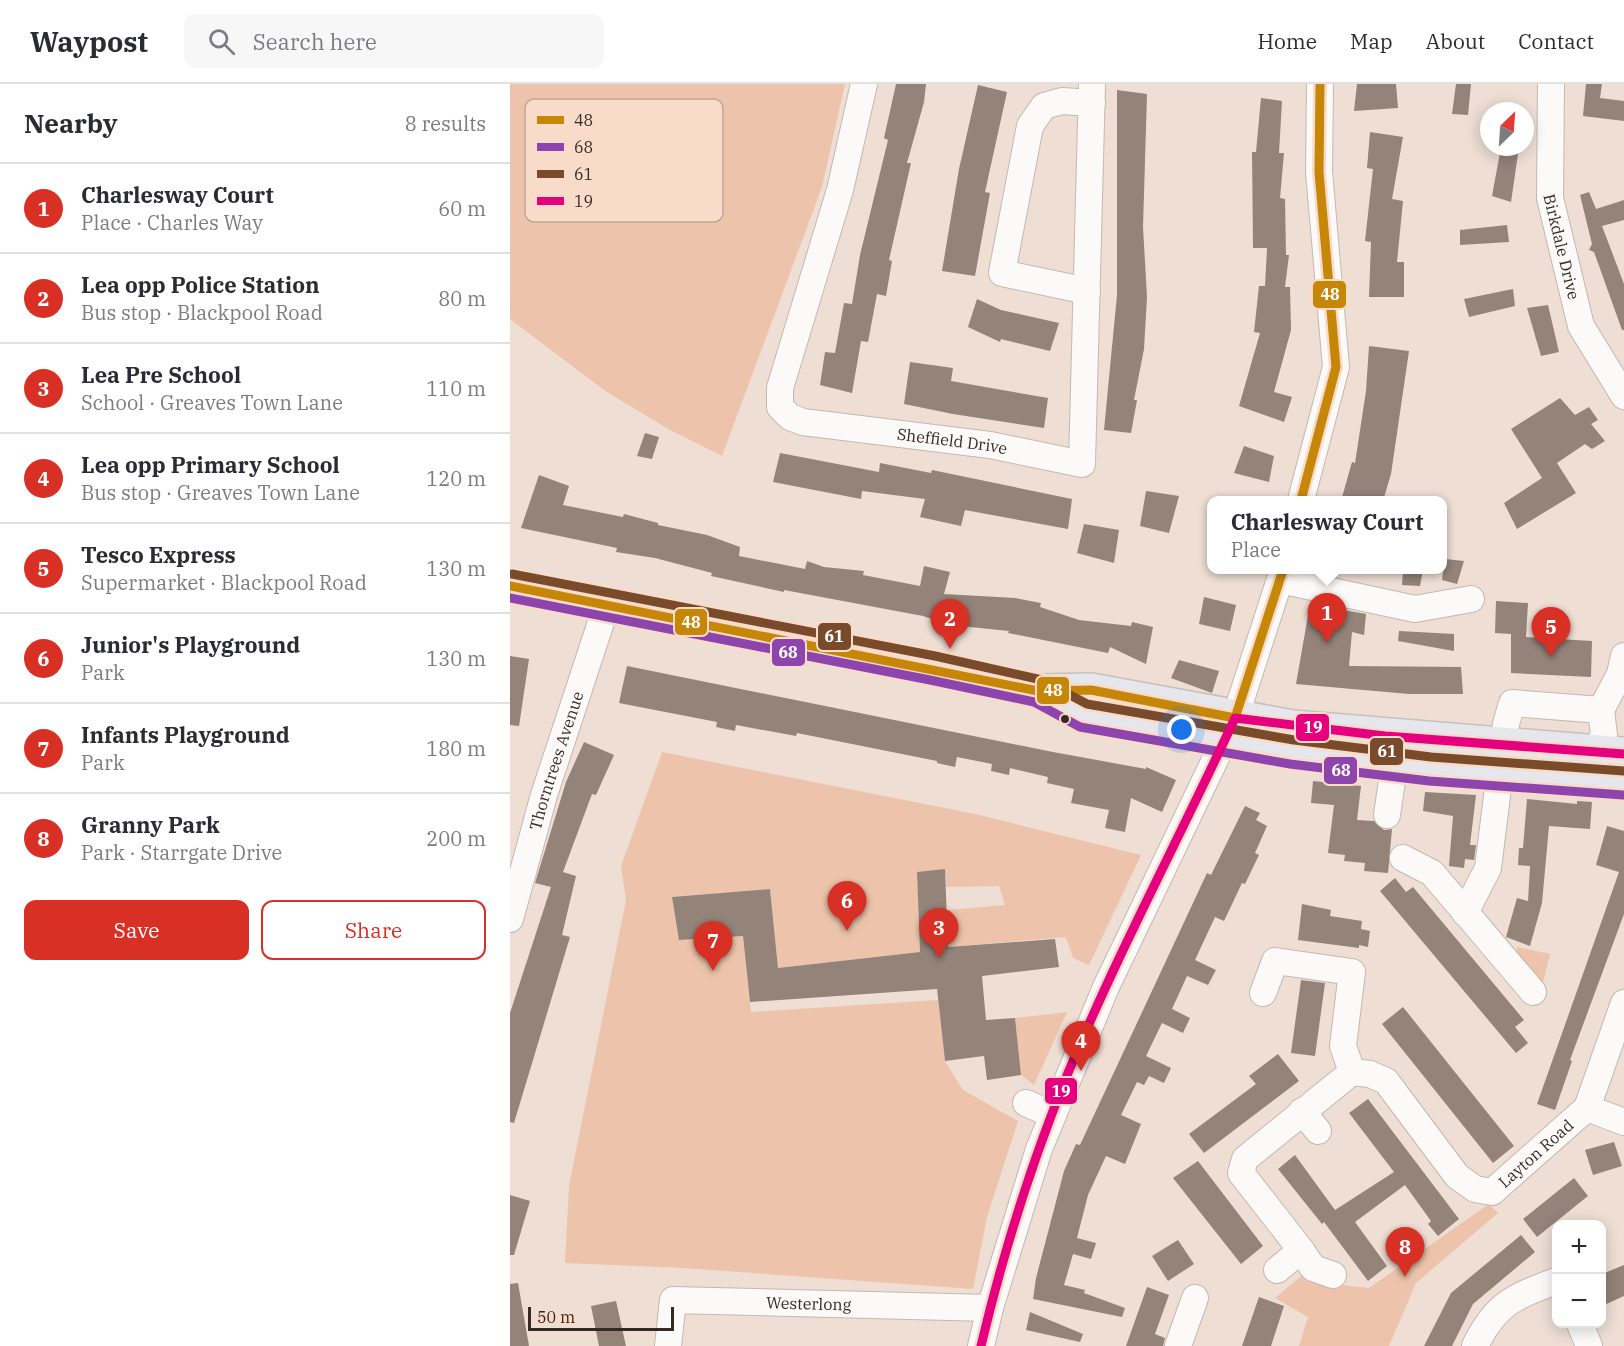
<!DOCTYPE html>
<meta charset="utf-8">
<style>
:root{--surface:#fff;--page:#f7f7f7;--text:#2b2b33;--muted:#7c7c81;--line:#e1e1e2;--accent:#d93025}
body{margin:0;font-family:"IBM Plex Serif",serif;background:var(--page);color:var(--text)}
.controls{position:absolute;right:18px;bottom:18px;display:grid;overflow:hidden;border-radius:12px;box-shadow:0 3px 15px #0003}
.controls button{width:54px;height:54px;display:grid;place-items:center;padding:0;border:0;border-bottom:2px solid var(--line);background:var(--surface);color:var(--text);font:30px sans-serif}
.compass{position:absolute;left:970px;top:18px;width:54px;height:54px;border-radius:50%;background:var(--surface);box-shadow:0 3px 15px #0003;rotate:25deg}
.scale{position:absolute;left:18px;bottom:15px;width:146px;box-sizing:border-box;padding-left:6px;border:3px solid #352a23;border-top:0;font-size:16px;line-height:21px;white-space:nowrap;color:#352a23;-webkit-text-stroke:4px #f9dbc9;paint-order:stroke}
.you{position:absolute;left:672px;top:646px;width:21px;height:21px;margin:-15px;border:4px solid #fff;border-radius:50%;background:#1a73e8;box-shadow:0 0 0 9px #1a73e833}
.badge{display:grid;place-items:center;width:39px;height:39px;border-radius:50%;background:var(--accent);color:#fff;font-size:20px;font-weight:700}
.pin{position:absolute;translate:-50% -50px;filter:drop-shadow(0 2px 3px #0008)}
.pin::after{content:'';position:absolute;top:32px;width:21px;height:18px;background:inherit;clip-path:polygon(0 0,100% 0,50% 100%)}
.popup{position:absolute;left:697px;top:412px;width:240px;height:78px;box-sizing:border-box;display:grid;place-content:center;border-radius:12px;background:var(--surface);filter:drop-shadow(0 2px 4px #0005);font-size:20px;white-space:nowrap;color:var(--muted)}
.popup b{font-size:22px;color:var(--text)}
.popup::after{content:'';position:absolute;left:50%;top:100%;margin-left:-12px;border:12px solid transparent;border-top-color:var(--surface)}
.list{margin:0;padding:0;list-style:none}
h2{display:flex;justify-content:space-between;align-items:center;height:78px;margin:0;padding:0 24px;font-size:26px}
h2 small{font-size:20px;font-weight:400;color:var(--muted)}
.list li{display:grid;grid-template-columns:39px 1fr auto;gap:18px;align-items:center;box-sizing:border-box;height:90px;padding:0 24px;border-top:2px solid var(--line)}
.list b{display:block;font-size:22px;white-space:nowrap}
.list p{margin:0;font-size:20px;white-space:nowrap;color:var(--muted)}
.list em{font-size:20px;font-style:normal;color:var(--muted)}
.actions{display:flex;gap:12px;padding:18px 24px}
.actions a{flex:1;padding:14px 0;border:2px solid var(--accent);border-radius:12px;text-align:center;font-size:21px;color:var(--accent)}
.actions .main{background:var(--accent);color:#fff}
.icon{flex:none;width:33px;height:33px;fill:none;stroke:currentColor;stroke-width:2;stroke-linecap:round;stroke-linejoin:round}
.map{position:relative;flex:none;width:1114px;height:1262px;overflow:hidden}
header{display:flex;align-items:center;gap:36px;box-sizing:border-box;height:84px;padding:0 30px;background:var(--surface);border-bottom:2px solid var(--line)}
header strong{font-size:28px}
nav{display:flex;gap:33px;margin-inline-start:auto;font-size:21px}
.search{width:420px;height:54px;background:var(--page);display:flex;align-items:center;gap:15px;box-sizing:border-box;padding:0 21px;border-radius:12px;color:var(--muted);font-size:22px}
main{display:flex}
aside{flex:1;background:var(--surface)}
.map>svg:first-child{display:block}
.green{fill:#edc4ab}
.building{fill:#938379}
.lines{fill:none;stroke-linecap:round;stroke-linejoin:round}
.minor-casing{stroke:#c4b8b0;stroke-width:28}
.highway-casing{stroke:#c8c0bc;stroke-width:36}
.minor{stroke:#fcfaf9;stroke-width:26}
.highway{stroke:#e6e6ed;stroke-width:33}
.bus-1-casing{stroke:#f9dbc9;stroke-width:14}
.bus-2-casing{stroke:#f9dbc9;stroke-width:14}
.bus-3-casing{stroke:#f9dbc9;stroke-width:14}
.bus-4-casing{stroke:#f9dbc9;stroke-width:14}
.bus-1{stroke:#c68709;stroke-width:9}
.bus-2{stroke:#8e44ad;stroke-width:9}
.bus-3{stroke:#7a4b2a;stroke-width:9}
.bus-4{stroke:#e5007d;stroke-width:9}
.bus-dot{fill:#352a23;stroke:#f9dbc9;stroke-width:2}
.labels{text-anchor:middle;stroke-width:6;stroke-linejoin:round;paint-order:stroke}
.street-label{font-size:16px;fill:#352a23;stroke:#f9dbc9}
.key{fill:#f9dbc9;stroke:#bea697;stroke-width:1.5}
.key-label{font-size:16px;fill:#352a23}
.line-badge{stroke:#f9dbc9;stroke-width:2}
.badge-label{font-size:16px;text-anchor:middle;font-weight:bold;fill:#fff}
</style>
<header>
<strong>Waypost</strong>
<div class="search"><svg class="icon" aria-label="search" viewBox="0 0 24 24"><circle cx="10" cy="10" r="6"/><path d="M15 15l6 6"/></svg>Search here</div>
<nav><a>Home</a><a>Map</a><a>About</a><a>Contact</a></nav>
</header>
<main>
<aside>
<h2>Nearby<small>8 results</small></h2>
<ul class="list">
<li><span class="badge">1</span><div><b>Charlesway Court</b><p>Place · Charles Way</p></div><em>60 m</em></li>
<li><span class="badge">2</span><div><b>Lea opp Police Station</b><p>Bus stop · Blackpool Road</p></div><em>80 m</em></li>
<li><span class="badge">3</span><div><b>Lea Pre School</b><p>School · Greaves Town Lane</p></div><em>110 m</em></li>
<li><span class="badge">4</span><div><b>Lea opp Primary School</b><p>Bus stop · Greaves Town Lane</p></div><em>120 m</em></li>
<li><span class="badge">5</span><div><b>Tesco Express</b><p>Supermarket · Blackpool Road</p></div><em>130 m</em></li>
<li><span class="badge">6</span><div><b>Junior's Playground</b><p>Park</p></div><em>130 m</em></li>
<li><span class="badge">7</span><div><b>Infants Playground</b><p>Park</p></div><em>180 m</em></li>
<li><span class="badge">8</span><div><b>Granny Park</b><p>Park · Starrgate Drive</p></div><em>200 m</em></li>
</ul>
<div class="actions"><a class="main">Save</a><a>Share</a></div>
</aside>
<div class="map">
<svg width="1114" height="1262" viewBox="0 0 1114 1262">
<rect width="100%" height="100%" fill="#eeded4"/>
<g class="green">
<polygon points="0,0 335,0 312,103 212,372 158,345 94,306 0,235"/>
<polygon points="152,668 465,730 631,771 579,881 563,874 556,853 438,863 437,826 495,821 489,802 436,803 435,785 407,789 410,868 268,884 260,805 162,813 169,855 233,852 241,928 428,916 435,977 453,1006 508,1037 477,1133 463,1205 173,1184 55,1179 59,1102 116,816 111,782"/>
<polygon points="1007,863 1040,870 1032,902 1006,869"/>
<polygon points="557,928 524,1001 511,991 505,934"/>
<polygon points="979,1120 988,1129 906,1199 879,1262 789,1262 798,1233 765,1214 795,1189 796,1197 859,1204"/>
</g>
<g class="building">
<polygon points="386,0 416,0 414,18 397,79 401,79 379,176 382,177 376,212 367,210 358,258 351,257 342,309 310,301 315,268 325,269 334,219 342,220 350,171 378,56 374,54"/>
<polygon points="847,0 886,0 888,24 844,27"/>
<polygon points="946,0 961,0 958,31 942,30"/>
<polygon points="1076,0 1092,0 1090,14 1114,17 1114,37 1073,32"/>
<polygon points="468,1 497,8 475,108 480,109 465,192 432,187 449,85"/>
<polygon points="607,6 637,10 633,143 637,213 634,265 624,316 627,316 621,349 594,346 607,211"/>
<polygon points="751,14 772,17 769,69 774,69 770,114 775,115 776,171 779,171 775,203 780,203 781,246 764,308 782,313 774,338 729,322 750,249 744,248 749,202 755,202 757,164 743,164 742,68 746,68"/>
<polygon points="860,48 893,53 882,115 893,117 887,178 894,178 894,213 859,213 861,158 855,157 863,85 857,84"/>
<polygon points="991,63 1009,63 1001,118 982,112"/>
<polygon points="1079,108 1086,125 1114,116 1114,136 1092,142 1114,200 1114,246 1112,246 1084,168 1079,166 1082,160 1070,111"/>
<polygon points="997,141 999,158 950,161 950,146"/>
<polygon points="1003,205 1005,222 959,233 954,215"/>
<polygon points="467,215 491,226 549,239 540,267 491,255 490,258 458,243"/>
<polygon points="1038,221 1049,268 1031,272 1017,224"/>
<polygon points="859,262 899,267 881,390 873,417 831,417 842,378 845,379 856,307"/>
<polygon points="400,278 443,284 441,297 538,314 534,344 443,330 394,320"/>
<polygon points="1050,314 1065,331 1079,323 1088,336 1081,340 1095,357 1082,365 1075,360 1047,379 1066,409 1007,445 994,419 1032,394 1001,345"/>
<polygon points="135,349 149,353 142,375 127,372"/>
<polygon points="734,362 764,372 759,398 724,389"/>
<polygon points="270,369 369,388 370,379 421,389 422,386 562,415 558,445 455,426 451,442 410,433 415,415 352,407 351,415 263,398"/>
<polygon points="29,391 59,402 53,421 113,433 114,430 148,439 148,441 197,451 230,463 229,472 295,485 297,477 314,483 354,487 353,491 410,502 414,482 440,488 434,510 505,514 531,519 530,523 569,536 621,542 622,538 643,543 636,580 600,563 598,569 498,549 499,547 440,541 413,532 274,506 274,508 201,492 202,489 145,474 106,468 107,464 11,444"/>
<polygon points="636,407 669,412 659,449 630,442"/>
<polygon points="574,440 609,446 604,479 567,469"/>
<polygon points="935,475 954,477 947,500 932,496"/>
<polygon points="893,486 913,486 910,502 892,501"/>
<polygon points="694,513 726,521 720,547 689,540"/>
<polygon points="986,517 1018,519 1016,553 1082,557 1081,593 1001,589 1001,550 985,549"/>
<polygon points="800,520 856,530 854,551 842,548 839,582 951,583 953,610 899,610 786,600"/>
<polygon points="889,547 944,550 944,567 888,557"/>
<polygon points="0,572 19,575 9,642 0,641"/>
<polygon points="669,576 709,587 702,609 661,594"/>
<polygon points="117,582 543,668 636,685 636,683 666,696 652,728 621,714 615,748 595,744 599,726 561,719 564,705 537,699 538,693 500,684 499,691 481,687 482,680 447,673 445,683 427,679 427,677 287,649 286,652 226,641 225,647 206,643 207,638 109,619"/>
<polygon points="74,658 104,671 86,711 82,710 53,788 66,792 52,851 60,853 4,1039 0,1038 0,929 41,803 25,799 56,698"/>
<polygon points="803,697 851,702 847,736 864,737 874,746 882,745 878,789 854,787 855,779 834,777 835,771 818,769 824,721 801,719"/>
<polygon points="915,708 966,711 960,761 966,761 964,776 955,775 954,784 939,782 943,732 913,727"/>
<polygon points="1017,715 1067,720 1067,717 1082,718 1080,745 1039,742 1032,819 1020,862 996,853 1007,814 1018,817 1020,782 1008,781 1009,764 1013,764"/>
<polygon points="735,722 750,729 746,736 757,742 745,769 749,771 735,800 732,799 714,837 705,833 685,876 706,886 698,901 677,892 662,925 680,934 673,949 652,939 636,972 661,984 654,999 639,992 634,1001 627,998 611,1031 631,1040 615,1080 596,1072 578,1111 567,1154 586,1159 581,1175 563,1170 554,1201 575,1206 574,1209 615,1224 612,1233 523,1215 526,1194 554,1087 566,1060 570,1061 697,789 701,791"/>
<polygon points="1097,742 1114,747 1114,830 1060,976 1062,977 1045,1026 1027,1020 1109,788 1086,781"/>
<polygon points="435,785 438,863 545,855 549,883 472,892 476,936 505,934 511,991 477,996 474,972 435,977 427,905 240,918 233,852 169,856 162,813 260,805 268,884 410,868 407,788"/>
<polygon points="885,794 896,808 903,803 1014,936 1005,943 1018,959 1006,969 870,807"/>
<polygon points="792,820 821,826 820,832 852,837 851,845 860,847 858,863 849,861 849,864 788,856"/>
<polygon points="791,896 815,899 805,972 781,969"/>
<polygon points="893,923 1004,1062 983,1079 872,940"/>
<polygon points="768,970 789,997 694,1069 679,1050 746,1000 739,992"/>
<polygon points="858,1015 949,1135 928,1152 918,1140 921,1137 895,1101 845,1138 877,1182 858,1197 814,1138 812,1140 768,1085 785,1071 825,1126 884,1088 839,1029"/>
<polygon points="1104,1058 1112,1082 1083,1091 1075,1066"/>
<polygon points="688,1077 753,1162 731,1180 663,1094"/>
<polygon points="1064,1094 1078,1112 1027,1153 1013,1135"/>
<polygon points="0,1111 20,1117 4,1171 0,1171"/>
<polygon points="1011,1151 1025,1168 963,1220 942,1262 914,1262 941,1209"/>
<polygon points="668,1156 684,1180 658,1197 642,1172"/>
<polygon points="1114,1181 1114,1212 1092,1222 1092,1190"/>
<polygon points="8,1199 19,1262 0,1262 0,1200"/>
<polygon points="637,1203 659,1211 645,1250 655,1254 653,1262 616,1262"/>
<polygon points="749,1213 774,1222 761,1262 732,1262"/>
<polygon points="106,1217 116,1262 89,1262 81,1222"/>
<polygon points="520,1228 573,1250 570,1258 516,1246"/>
</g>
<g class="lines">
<defs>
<g id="minor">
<path id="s1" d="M354,0L330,106L270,304V323L280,333L293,338L480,361L572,380L582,0"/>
<path id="s2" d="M1041,0L1040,114L1071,242L1114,312"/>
<polyline points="577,207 492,189 520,42 534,22 552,17 582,19"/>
<polyline points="791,416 826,283 809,88 810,0"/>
<polyline points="770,496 905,525 961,515"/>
<polyline points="1091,626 1110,590 1114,572"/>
<polyline points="877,731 887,663"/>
<polyline points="893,774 922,789 1023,908"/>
<polyline points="955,829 978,784 996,640 1002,619 1091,626 1094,651 1078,681"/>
<path id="s3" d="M0,835L34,711L97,520"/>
<path id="s4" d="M753,909L765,877L842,888L833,962L842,988L860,990L876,997L947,1092L965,1105L982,1108L1077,1024L1114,919"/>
<polyline points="516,1019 543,1031"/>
<polyline points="1077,1024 1114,1038"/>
<polyline points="792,1027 808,1047"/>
<polyline points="791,1166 803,1184 823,1191"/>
<polyline points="767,1186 791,1166 731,1089 735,1075 842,988"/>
<polyline points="1070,1240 1079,1262"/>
<path id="s5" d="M158,1262L163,1216L480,1224"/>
<polyline points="471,1262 480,1224 529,1065 596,903 725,634 773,486"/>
<polyline points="668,1262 685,1214"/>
<path d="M965,1262C986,1219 1004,1213 1046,1197"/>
</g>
<g id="highway">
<polyline points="0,502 422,584 528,607 581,606 783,643 1114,670"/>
<polyline points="530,608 573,631 782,668 920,685 1114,699"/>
</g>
</defs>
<use href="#minor" class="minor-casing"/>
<use href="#highway" class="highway-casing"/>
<use href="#minor" class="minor"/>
<use href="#highway" class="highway"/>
<defs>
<g id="bus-1">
<polyline points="791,416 826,283 809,88 810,0"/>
<polyline points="0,502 528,607 581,606 725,634"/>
<polyline points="725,634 773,486"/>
</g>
<polyline id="bus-2" points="0,514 420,596 524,618 570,643 780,680 919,697 1113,711"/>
<polyline id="bus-3" points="2,490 425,572 532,596 577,620 784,656 921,673 1114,687"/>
<path id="bus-4" d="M471,1262C493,1169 522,1077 558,989C608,868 670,753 725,634L875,652L1114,670"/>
</defs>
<use href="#bus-1" class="bus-1-casing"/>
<use href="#bus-2" class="bus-2-casing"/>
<use href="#bus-3" class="bus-3-casing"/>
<use href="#bus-4" class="bus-4-casing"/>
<use href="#bus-1" class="bus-1"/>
<use href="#bus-2" class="bus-2"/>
<use href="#bus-3" class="bus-3"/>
<use href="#bus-4" class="bus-4"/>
</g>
<circle class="bus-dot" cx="555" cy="635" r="5"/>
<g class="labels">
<g class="street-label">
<text dy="6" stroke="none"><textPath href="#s2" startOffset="164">Birkdale Drive</textPath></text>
<text dy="6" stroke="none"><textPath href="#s1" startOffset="513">Sheffield Drive</textPath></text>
<text dy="6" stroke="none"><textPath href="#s3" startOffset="165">Thorntrees Avenue</textPath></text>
<text dy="6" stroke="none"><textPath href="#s4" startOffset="466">Layton Road</textPath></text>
<text dy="6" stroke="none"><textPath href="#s5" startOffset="182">Westerlong</textPath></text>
</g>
</g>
<rect x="15" y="15" width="198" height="123" rx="9" class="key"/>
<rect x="27" y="32" width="27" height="8" fill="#c68709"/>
<rect x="27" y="59" width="27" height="8" fill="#8e44ad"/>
<rect x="27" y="86" width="27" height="8" fill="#7a4b2a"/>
<rect x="27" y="113" width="27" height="8" fill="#e5007d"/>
<g class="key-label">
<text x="64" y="42">48</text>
<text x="64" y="69">68</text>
<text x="64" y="96">61</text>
<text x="64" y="123">19</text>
</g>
<g class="line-badge">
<rect x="802" y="196" width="35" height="29" rx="6" fill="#c68709"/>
<rect x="164" y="524" width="34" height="28" rx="6" fill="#c68709"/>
<rect x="307" y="538" width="35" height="29" rx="6" fill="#7a4b2a"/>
<rect x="261" y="554" width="35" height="29" rx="6" fill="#8e44ad"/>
<rect x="526" y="592" width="34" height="29" rx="6" fill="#c68709"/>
<rect x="785" y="629" width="35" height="29" rx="6" fill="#e5007d"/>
<rect x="859" y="653" width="35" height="29" rx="6" fill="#7a4b2a"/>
<rect x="813" y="672" width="35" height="29" rx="6" fill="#8e44ad"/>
<rect x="534" y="993" width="34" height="28" rx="6" fill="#e5007d"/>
</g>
<g class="badge-label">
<text x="820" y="216">48</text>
<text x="181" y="544">48</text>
<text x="324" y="558">61</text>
<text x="278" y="574">68</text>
<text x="543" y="612">48</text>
<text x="803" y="649">19</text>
<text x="877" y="673">61</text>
<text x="831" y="692">68</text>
<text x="551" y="1013">19</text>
</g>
</svg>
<div class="controls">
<button>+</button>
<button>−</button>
</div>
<svg class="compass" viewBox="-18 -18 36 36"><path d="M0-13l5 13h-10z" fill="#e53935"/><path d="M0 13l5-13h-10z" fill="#7c7c81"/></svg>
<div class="scale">50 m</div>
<div class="you"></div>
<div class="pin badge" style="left:817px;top:559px">1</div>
<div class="popup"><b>Charlesway Court</b>Place</div>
<div class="pin badge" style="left:440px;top:565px">2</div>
<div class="pin badge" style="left:429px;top:874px">3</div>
<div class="pin badge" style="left:571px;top:987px">4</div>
<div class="pin badge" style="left:1041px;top:573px">5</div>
<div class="pin badge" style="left:337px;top:847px">6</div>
<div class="pin badge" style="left:203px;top:887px">7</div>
<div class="pin badge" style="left:895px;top:1193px">8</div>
</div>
</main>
